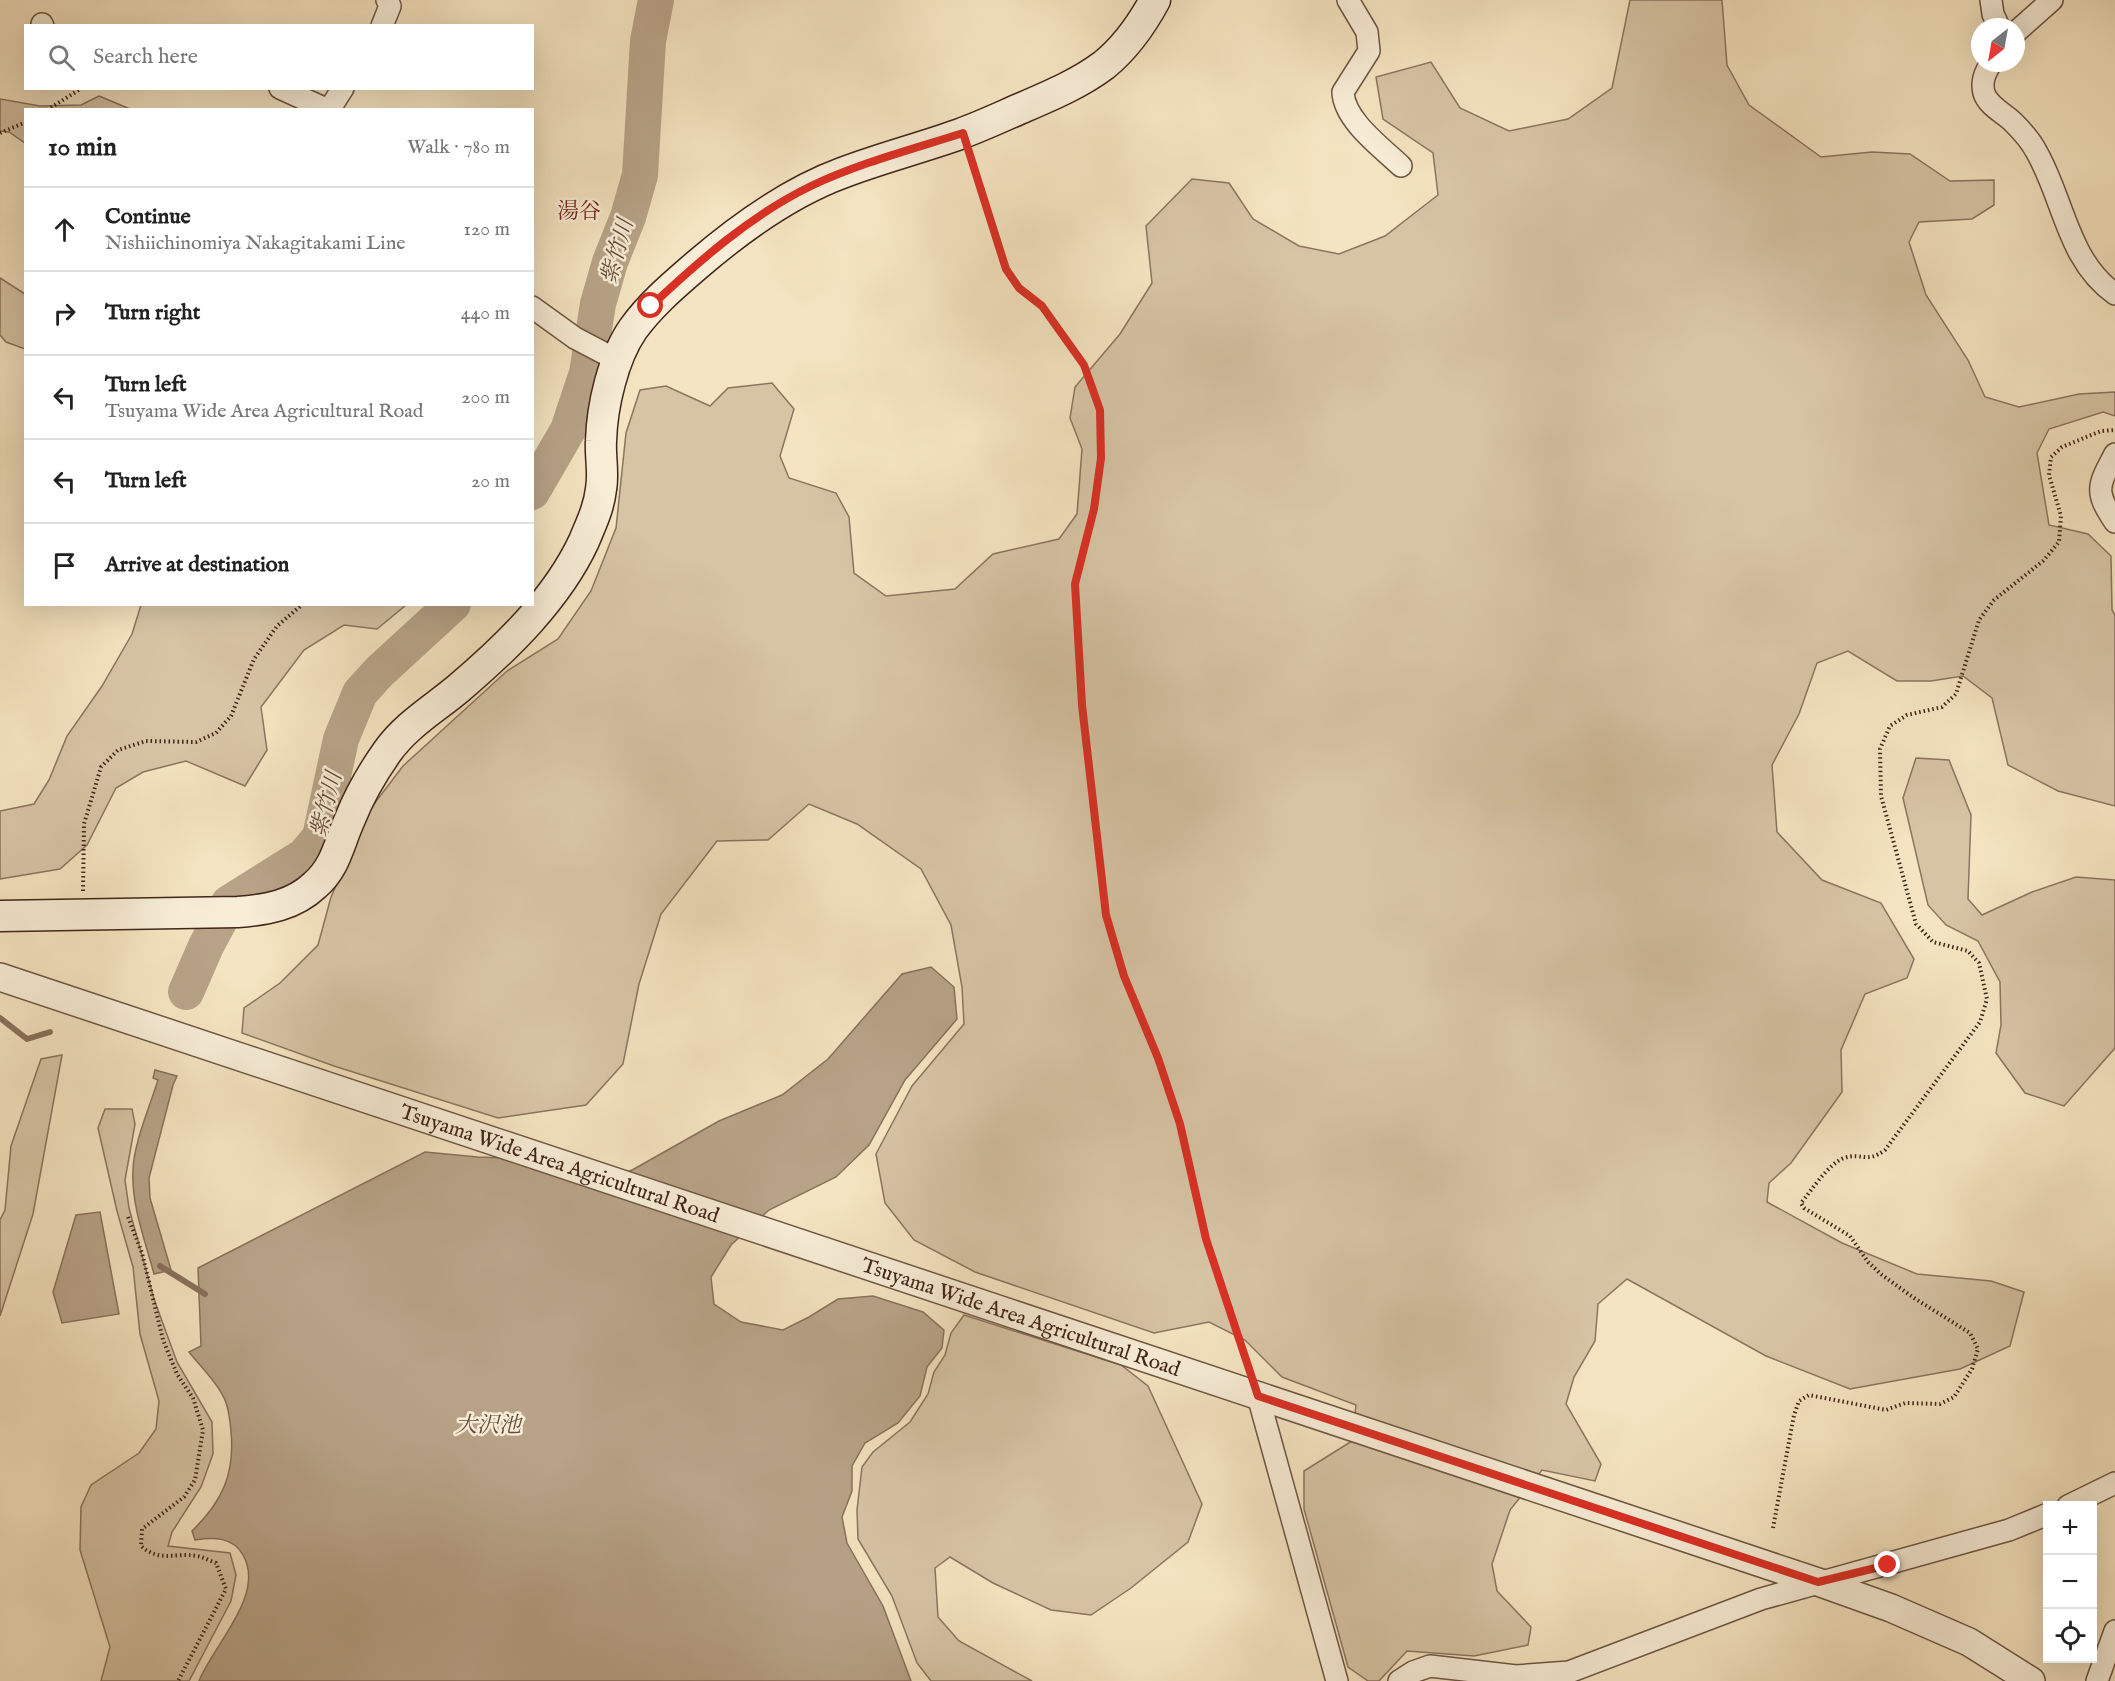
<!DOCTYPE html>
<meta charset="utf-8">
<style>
:root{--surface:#fff;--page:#f6f6f6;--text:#222;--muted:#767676;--line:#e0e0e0}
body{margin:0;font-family:"IM FELL English","Noto Serif JP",serif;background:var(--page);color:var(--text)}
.controls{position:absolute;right:18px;bottom:18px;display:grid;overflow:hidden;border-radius:0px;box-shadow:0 6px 24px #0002}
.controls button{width:54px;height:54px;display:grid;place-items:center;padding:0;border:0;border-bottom:2px solid var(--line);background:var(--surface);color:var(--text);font:30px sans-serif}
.compass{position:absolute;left:1971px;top:18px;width:54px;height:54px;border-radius:50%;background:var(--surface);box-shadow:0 6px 24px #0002;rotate:211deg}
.stop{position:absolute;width:18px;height:18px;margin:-14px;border:4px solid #d93025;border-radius:50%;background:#fff}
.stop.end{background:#d93025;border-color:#fff;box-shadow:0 2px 6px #0008}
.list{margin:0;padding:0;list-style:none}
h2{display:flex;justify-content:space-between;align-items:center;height:78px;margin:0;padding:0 24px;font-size:26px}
h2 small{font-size:20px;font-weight:400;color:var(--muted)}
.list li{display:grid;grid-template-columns:39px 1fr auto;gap:18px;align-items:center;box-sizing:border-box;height:84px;padding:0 24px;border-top:2px solid var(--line)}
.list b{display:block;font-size:22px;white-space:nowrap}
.list p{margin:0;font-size:20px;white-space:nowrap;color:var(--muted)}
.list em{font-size:20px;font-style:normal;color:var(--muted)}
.icon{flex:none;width:33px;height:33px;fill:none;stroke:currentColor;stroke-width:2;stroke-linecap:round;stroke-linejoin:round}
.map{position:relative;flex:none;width:2115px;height:1681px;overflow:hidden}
.search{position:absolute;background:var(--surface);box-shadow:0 6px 24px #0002;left:24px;top:24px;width:510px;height:66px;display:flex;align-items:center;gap:15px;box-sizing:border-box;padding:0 21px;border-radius:0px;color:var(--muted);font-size:22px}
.panel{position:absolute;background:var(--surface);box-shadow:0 6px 24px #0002;left:24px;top:108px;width:510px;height:498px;border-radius:0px}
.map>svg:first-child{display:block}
.green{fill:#d7c4a5;stroke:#8c7460;stroke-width:1.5}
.water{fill:#b8a388;stroke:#89715c;stroke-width:1.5}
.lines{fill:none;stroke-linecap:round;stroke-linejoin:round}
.stream{stroke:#89715c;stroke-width:6}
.river{stroke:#b8a388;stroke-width:36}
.minor-casing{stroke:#6f5544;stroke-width:24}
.tertiary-casing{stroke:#6f5544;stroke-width:30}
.secondary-casing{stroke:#42251a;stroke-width:33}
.path{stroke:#42251a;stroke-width:4;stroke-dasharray:1.5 3;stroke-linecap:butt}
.minor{stroke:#f8edd7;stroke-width:21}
.tertiary{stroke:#f8edd7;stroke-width:27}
.secondary{stroke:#f8edd7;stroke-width:30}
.route{stroke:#d93025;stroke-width:8}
.labels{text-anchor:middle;stroke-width:5;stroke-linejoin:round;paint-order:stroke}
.street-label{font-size:21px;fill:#42251a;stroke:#f8edd7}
.neighbourhood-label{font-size:22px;fill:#7a1f14;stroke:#f8edd7}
.water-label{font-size:22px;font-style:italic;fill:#654b3b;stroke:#f8edd7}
</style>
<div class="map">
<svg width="2115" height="1681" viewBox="0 0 2115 1681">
<rect width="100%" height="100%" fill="#f5e4c1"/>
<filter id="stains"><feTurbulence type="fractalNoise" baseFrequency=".00333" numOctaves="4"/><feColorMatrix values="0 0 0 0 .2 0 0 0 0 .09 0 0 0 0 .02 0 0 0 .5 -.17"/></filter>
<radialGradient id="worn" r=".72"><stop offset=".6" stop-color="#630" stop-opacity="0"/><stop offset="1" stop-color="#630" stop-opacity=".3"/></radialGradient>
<g class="green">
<polygon points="1630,0 1722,0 1727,65 1749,105 1821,157 1872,152 1910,154 1950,181 1994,180 1994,205 1972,219 1919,222 1909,242 1926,295 1968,360 1985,397 2019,407 2079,394 2115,392 2115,416 2103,412 2049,429 2037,453 2049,525 2088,534 2111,556 2112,610 2115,615 2115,806 2058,791 2008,765 1992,698 1963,676 1931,681 1897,681 1848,651 1817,663 1799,714 1772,765 1777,832 1822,880 1881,903 1914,959 1907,978 1865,994 1841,1050 1842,1092 1791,1163 1769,1183 1767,1202 1842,1243 1917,1274 1991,1281 2024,1292 2010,1346 1960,1369 1850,1389 1766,1356 1627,1279 1598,1304 1595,1341 1574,1377 1566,1404 1601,1464 1595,1481 1542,1470 1510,1510 1492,1564 1497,1591 1531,1627 1528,1645 1474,1656 1407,1651 1379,1681 1368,1681 1348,1667 1304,1509 1304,1471 1352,1441 1356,1405 1282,1377 1245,1340 1209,1322 1154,1333 975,1272 914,1240 885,1203 876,1154 912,1086 964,1024 962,987 951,925 921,869 857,824 809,804 768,840 717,841 661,914 639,984 623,1064 586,1105 498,1118 334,1066 242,1033 244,1008 280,983 318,945 331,897 371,808 403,766 507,671 558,639 591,591 616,528 626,433 640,390 666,386 710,406 728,388 772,383 794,409 780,456 789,478 836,493 849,517 854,573 886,596 955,589 993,554 1059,539 1077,514 1082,449 1070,418 1075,387 1120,334 1152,283 1146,226 1192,179 1229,183 1253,219 1299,246 1339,254 1385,236 1438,195 1433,153 1383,119 1376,77 1431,62 1460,108 1509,131 1568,119 1612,88"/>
<polygon points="99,96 130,109 26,110 25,143 9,132 0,131 0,99 40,106 81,105"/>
<polygon points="0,278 25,294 25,349 6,342 0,335"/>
<polygon points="141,605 406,605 377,629 344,625 304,650 261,707 267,750 245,786 186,761 143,772 116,788 87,845 60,869 0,879 0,811 34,804 49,780 67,736 102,686 132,634"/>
<polygon points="1916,758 1949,760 1971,815 1968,899 1982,915 2032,892 2076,877 2115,880 2115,1048 2064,1106 2025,1093 1996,1053 2001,1025 2000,982 1978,941 1946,925 1928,905 1903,798"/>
<polygon points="62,1055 33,1214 0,1316 0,1220 5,1210 11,1146 41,1059"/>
<polygon points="105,1109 132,1109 135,1124 125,1180 129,1208 154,1299 177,1362 212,1422 213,1454 201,1487 172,1532 168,1546 230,1553 236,1575 231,1601 189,1681 101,1681 110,1647 80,1550 81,1507 91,1485 139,1453 156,1429 159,1401 140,1334 133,1267 117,1211 98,1128"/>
<polygon points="964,1315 1121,1365 1148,1386 1202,1504 1188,1542 1131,1588 1091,1615 1051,1610 993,1583 950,1557 935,1568 938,1617 959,1641 1032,1681 931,1681 917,1663 892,1596 858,1539 857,1510 862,1467 873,1452 910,1422 928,1394 934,1372 945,1355 951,1333"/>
</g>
<g class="water">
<path d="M931,967L954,987L957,1019L905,1080L869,1145L836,1177L769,1210L731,1245L711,1277L714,1304L741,1322L783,1330L809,1317L838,1299L873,1296L923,1312L944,1330L942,1348L927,1367L920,1396L898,1423L865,1443L852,1466V1491L842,1517L847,1543L883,1606L911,1681H199C213,1645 266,1595 243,1555C233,1537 214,1537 195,1540L192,1531C222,1502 235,1474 231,1432C230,1421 229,1406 223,1396C215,1380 200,1366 189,1352L201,1346L198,1268L425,1152L478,1157L505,1158L598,1186L634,1169L719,1121L782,1095L828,1059L902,974Z"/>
<path d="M155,1070L177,1076L173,1085L149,1178L150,1198L171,1270L154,1274C145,1240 131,1205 133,1169C134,1143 150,1106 158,1080L153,1078Z"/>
<polygon points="100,1212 119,1314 62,1323 53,1292 76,1215"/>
</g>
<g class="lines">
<g class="stream">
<polyline points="0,1018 27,1039 50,1032"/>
<polyline points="160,1266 205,1294"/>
</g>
<g class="river">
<polyline points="532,492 568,430 587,373 598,304 610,262 628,217 640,175 648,41 656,0"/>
<polyline points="186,992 206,946 229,903 304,856 320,837 341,739 360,693 379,672 453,604"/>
</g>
<defs>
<g id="minor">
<path d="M1348,0L1367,32L1369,51L1343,92C1344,120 1381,147 1401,166"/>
<polyline points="1991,0 1993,14 1999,27"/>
<polyline points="42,24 43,26"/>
<polyline points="382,26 390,6 387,0"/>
<polyline points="2016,32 2052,0"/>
<path d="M1991,63C1985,73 1981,81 1984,93C1988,106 2004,113 2013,122C2021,130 2031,141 2036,151C2064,199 2067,260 2115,294"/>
<polyline points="280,88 328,110"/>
<polyline points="329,110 343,88"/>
<polyline points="532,307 575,338 617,360"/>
<path d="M2115,454C2098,486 2094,491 2115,522"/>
<polyline points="1258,1396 1337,1681"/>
<polyline points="2068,1506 2115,1483"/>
<polyline points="1399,1681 1413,1672 1430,1666 1516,1676 1569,1672 1761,1599 2009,1530 2048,1514"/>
<polyline points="2097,1681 2115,1631"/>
</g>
<g id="tertiary">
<path id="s1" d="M0,977L1818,1582L1891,1608L1969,1642L2031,1681"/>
</g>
<path id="secondary" d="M0,916L238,912C267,910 294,905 315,885C336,867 339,843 350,819C359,796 373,772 387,752C406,725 434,709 459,688C507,647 557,599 584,541C591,524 599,508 601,489C604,473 600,457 601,441C602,406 613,358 633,329C651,304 674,285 697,265C740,228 788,193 842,173C881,158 921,148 960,134C982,126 1003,116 1024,107C1052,95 1080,83 1104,65C1125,48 1142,24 1155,0"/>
</defs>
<use href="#minor" class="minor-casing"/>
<use href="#tertiary" class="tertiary-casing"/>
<use href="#secondary" class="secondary-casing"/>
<g class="path">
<polyline points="47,110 82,88"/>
<polyline points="0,133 26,122"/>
<polyline points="969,154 1006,269 1019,288 1042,306 1084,365 1100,410 1101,458 1094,509 1075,584 1082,705 1105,915 1124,976 1158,1058 1180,1124 1206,1239 1249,1369"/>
<polyline points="83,891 84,824 101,767 118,750 146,741 196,742 216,733 231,716 254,659 277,626 303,604"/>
<path d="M128,1217L142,1253L163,1340L177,1374L193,1398L203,1430L195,1480L184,1497L142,1529L141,1546C160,1563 176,1552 197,1556C204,1557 210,1561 216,1563L226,1589L178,1681"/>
<path d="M1773,1528L1794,1415L1799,1401L1809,1395L1886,1410L1905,1403L1940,1404L1954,1397L1972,1369L1978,1349L1970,1333L1914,1298L1882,1275L1868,1262L1850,1236L1804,1208L1801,1203C1811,1191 1829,1163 1844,1158C1862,1152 1866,1164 1885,1150L1980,1022L1987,999L1979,963L1968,951L1933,942L1916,924L1881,796L1880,749L1890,726L1907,715L1942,707L1956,694L1979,620L1994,600L2043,561L2059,542L2061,516L2049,475L2051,457L2062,447L2101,431L2115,430"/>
</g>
<use href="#minor" class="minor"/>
<use href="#tertiary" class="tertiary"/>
<use href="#secondary" class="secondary"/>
</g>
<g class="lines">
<path class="route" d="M651,306C699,261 751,215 811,186C859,163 913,149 963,133L1006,269L1019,288L1042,306L1084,365L1100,410L1101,458L1094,509L1075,584L1082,705L1106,915L1124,976L1158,1058L1180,1124L1206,1239L1258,1396L1818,1582L1888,1565"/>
</g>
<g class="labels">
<g class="street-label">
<text dy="7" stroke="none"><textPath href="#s1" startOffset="590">Tsuyama Wide Area Agricultural Road</textPath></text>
<text dy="7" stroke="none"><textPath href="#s1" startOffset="1076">Tsuyama Wide Area Agricultural Road</textPath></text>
</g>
<g class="neighbourhood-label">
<text x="579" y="218">湯谷</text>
</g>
<g class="water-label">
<text transform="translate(616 251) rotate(-74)" y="8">紫竹川</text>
<text transform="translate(325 804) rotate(-75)" y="8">紫竹川</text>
<text x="488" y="1432">大沢池</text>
</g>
</g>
<rect width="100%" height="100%" filter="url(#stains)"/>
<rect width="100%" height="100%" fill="url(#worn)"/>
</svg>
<div class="controls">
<button>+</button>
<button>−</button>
<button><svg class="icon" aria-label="locate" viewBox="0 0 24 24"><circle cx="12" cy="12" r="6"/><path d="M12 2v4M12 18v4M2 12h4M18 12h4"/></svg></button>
</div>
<svg class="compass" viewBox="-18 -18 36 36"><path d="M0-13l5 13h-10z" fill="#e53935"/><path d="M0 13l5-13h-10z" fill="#767676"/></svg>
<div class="stop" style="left:651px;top:306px"></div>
<div class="stop end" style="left:1888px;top:1565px"></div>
<div class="search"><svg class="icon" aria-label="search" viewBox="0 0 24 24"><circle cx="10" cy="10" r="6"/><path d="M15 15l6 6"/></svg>Search here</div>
<section class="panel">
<h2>10 min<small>Walk · 780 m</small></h2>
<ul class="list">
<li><svg class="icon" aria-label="ahead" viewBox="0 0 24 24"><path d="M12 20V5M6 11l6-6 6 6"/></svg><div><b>Continue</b><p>Nishiichinomiya Nakagitakami Line</p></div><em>120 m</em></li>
<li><svg class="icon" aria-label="right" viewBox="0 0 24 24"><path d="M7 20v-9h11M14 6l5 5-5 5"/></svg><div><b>Turn right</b></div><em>440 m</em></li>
<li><svg class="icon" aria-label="left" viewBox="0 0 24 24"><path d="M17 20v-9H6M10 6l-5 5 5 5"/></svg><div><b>Turn left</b><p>Tsuyama Wide Area Agricultural Road</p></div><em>200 m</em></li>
<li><svg class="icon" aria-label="left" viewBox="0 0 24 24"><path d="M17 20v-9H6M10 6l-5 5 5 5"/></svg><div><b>Turn left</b></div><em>20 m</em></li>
<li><svg class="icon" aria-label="arrive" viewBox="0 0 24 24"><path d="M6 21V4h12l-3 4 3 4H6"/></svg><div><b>Arrive at destination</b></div></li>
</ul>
</section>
</div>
